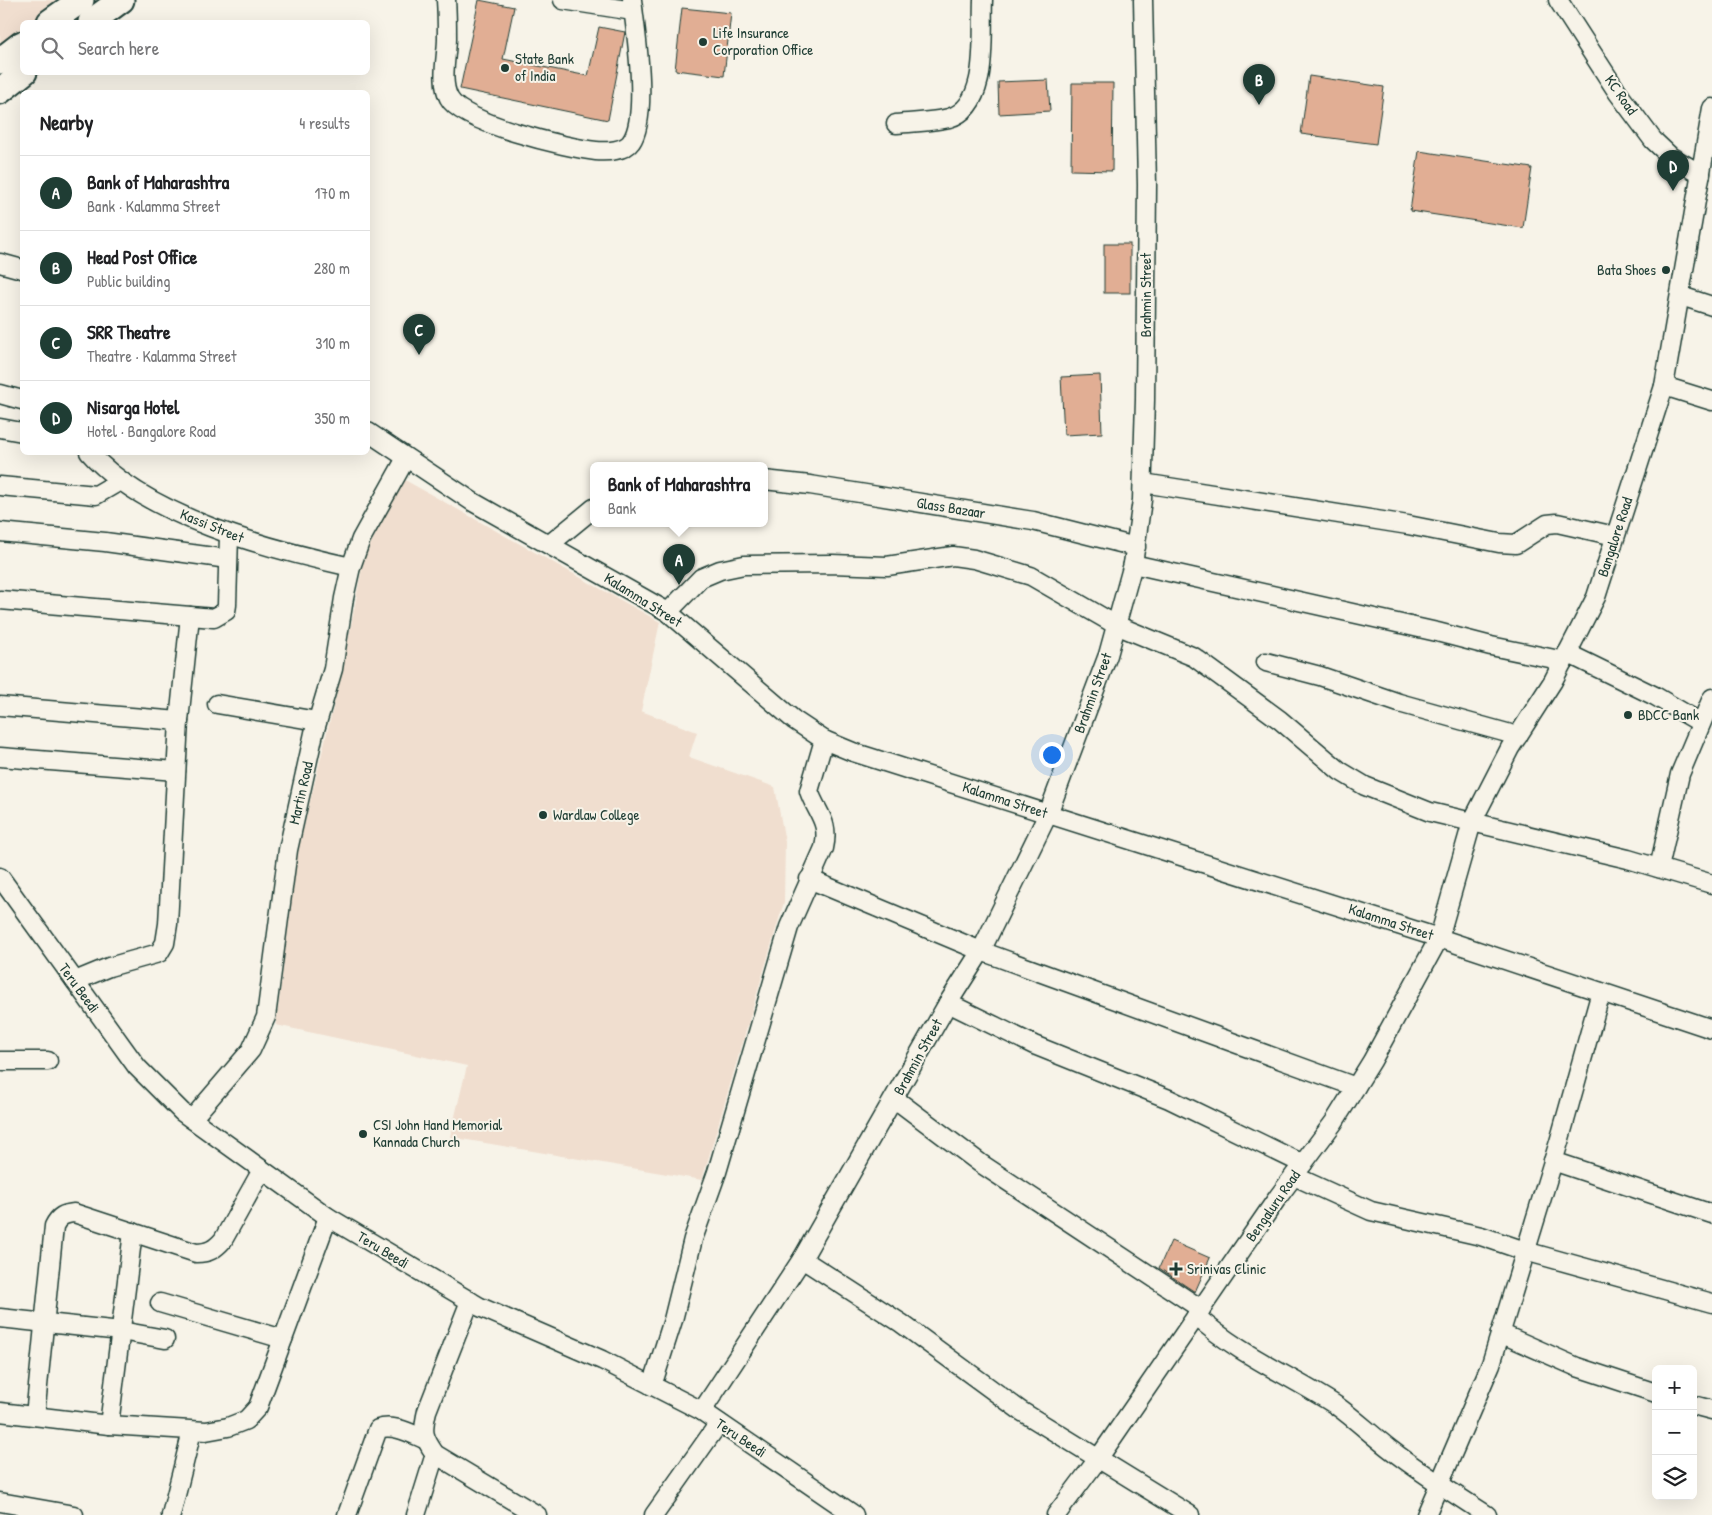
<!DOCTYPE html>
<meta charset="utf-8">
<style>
:root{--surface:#fff;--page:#f6f6f6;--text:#202124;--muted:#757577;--line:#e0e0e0;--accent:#1f3d34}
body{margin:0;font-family:"Patrick Hand",sans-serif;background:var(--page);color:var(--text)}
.controls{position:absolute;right:15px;bottom:15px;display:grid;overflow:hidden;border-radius:8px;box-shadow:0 5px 20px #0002}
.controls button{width:45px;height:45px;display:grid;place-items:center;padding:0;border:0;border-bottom:1px solid var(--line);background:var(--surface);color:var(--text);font:25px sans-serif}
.you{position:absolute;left:1051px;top:754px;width:18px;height:18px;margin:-12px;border:4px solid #fff;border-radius:50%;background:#1a73e8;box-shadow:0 0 0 8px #1a73e833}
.badge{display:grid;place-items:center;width:32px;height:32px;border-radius:50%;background:var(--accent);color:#fff;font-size:16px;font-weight:700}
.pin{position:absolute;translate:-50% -41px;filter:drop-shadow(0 1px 2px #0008)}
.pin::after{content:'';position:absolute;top:26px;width:18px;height:15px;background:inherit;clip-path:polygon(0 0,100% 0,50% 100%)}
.popup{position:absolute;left:590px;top:462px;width:178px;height:65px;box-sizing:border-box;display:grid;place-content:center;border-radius:8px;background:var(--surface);filter:drop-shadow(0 1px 4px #0005);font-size:16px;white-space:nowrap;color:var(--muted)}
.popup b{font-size:19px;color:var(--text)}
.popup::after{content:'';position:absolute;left:50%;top:100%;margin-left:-10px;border:10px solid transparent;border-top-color:var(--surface)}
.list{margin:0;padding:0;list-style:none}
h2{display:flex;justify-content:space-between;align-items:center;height:65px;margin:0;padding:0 20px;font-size:21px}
h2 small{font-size:16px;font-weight:400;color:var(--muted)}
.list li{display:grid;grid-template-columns:32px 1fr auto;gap:15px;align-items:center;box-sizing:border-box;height:75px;padding:0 20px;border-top:1px solid var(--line)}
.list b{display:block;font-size:19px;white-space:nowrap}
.list p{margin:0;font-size:16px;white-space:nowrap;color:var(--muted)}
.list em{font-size:16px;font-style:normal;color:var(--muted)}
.icon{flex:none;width:28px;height:28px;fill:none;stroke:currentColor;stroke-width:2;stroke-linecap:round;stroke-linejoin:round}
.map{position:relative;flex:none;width:1712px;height:1515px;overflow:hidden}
.search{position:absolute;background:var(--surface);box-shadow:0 5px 20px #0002;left:20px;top:20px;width:350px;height:55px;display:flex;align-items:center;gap:12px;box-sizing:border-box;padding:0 18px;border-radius:8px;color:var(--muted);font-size:19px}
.panel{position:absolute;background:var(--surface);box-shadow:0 5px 20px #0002;left:20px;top:90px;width:350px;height:365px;border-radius:8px}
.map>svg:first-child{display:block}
.built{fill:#f0decf}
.building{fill:#e1ae94;stroke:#1f3d34}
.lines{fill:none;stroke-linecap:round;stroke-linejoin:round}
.minor-casing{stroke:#1f3d34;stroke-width:21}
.highway-casing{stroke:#1f3d34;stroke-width:29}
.minor{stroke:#f7f3e8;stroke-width:18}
.highway{stroke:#f7f3e8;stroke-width:25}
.poi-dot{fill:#1f3d34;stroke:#f7f3e8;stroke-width:2}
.labels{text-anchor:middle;stroke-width:4;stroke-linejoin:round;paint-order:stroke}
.poi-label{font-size:15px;fill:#1f3d34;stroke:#f7f3e8;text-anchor:start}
.street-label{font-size:15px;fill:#1f3d34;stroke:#f7f3e8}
</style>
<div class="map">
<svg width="1712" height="1515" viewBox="0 0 1712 1515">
<rect width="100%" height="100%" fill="#f7f3e8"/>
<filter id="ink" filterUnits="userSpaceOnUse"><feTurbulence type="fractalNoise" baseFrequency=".02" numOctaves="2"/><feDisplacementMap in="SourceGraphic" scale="10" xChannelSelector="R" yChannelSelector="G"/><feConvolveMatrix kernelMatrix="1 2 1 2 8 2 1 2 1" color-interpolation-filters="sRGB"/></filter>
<g filter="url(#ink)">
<g class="built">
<polygon points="0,0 68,0 37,22 22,22 22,33 0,49"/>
<polygon points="403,479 660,622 641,711 697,732 689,757 775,787 785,842 784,902 702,1180 450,1137 467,1066 276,1025 297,854 343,668 364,557"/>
</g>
<g class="building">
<polygon points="479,0 514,7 503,59 588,76 599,27 625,32 608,120 460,89"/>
<polygon points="682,8 731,13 724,76 675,70"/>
<polygon points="1309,76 1384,87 1376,144 1301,134"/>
<polygon points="1048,80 1050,111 999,114 998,82"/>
<polygon points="1072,83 1113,83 1112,171 1071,170"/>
<polygon points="1419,151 1532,168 1523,228 1410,211"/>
<rect x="1104" y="244" width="26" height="49"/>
<polygon points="1100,375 1102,433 1064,435 1061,377"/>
<polygon points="1171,1241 1210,1258 1195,1292 1159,1268"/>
</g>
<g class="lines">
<defs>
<g id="minor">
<path d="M446,0C447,13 447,25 447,38C447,56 440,81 449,98C461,123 568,148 596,151C606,152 625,151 631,142C649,117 636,32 632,0"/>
<polyline points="563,0 633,11"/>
<polyline points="1558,0 1618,93 1653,140 1671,157 1701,174"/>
<path d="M896,124C913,122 933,122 949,118C991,106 981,33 983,0"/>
<polyline points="0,263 22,269"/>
<polyline points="1681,296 1712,306"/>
<polyline points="1664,386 1712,401"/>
<polyline points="0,394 22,400"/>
<polyline points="0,428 22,432"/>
<polyline points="368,432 473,502 668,612 794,720 824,740 853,752 1439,938 1712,1029"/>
<path d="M89,452C146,517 269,549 351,567"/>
<polyline points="764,480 810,485 1033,521 1136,547"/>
<polyline points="1143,483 1408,525 1499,543 1516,544 1547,524 1557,523 1615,536"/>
<polyline points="0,486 96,495 120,481"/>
<polyline points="0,532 105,542 228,559"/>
<polyline points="550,544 594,508"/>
<polyline points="1133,564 1437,632 1491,646 1564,661"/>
<polyline points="0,600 214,618 226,611 227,605 229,535"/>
<polyline points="668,612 701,578 720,570 744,565 832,564 887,566 953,556 974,559 1031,576 1116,625 1194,657 1280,720 1340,771 1365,786 1430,812 1628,859 1712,884"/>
<polyline points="1567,653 1655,696 1701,723"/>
<polyline points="1266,662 1320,676 1399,703 1518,736"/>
<polyline points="217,704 317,721"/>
<polyline points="0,706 179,721"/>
<polyline points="0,757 176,771"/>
<polyline points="1659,868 1680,774 1712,698"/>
<polyline points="0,877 137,1067 182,1112 328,1217 480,1307 602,1360 702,1411 854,1515"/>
<polyline points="809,879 981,951 1356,1087"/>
<polyline points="75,981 109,967 159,953 165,943 168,924 179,721 190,616"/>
<polyline points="948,1003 1034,1045 1169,1099 1303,1164"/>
<polyline points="0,1061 48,1061"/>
<polyline points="895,1099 980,1163 1201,1309"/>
<polyline points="192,1119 251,1050 266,1017 288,850 314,733 333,669 344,598 351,567 361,539 406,458"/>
<polyline points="1553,1161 1712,1214"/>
<polyline points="1294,1176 1371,1211 1481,1236 1525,1251 1712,1303"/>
<polyline points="802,1259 901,1323 1021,1411 1190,1515"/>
<path d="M470,1301L427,1411C422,1432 423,1437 435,1454L537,1515"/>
<polyline points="160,1303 283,1339"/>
<path d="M1196,1316C1238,1354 1291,1376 1337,1406C1355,1419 1372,1435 1390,1449C1421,1473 1454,1494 1487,1515"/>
<polyline points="0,1318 121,1331 165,1339"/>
<polyline points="1500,1333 1577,1367 1656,1393"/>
<path d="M652,1386L673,1320L693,1239L717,1172L789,927L824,848C830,821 817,814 809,791L824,740"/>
<polyline points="1693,1405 1712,1410"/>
<polyline points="702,1411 802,1259 948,1003 981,951 1048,814 1108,655 1133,564 1142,500 1145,400 1147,185 1143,0"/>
<polyline points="0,1412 109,1425 206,1431 228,1427 246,1420 258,1407 328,1217"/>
<path d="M35,1416L54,1226C59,1216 64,1214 74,1213L196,1253C209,1253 215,1249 223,1240L262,1170"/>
<polyline points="109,1425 133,1232"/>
<polyline points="0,1502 74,1515"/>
<polyline points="171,1515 192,1431"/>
<path d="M347,1515L378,1429C394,1424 410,1433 424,1439"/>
<polyline points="416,1515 435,1454"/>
<polyline points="654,1515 719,1423"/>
<polyline points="1056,1515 1098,1459 1278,1197 1334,1122 1372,1061 1439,938 1472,822 1510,748 1553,681 1596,597 1664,386 1712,108"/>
<polyline points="1426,1515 1491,1364 1559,1142 1601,992"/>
</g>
<g id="highway">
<polyline points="50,22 81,0"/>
<polyline points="91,22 121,0"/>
<polyline points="0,61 22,44"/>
<polyline points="0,91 24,72"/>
</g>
</defs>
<use href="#minor" class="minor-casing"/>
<use href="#highway" class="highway-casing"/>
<use href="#minor" class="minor"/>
<use href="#highway" class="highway"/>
</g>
</g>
<g class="poi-dot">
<circle cx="703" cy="42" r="5"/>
<circle cx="505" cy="68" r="5"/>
<circle cx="1666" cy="270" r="5"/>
<circle cx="1628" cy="715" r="5"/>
<circle cx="543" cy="815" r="5"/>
<circle cx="363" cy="1134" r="5"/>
<path d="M1173.5 1261.5h5v5h5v5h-5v5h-5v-5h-5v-5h5z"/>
</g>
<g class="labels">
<g class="poi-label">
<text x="713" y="38">Life Insurance<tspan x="713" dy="17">Corporation Office</tspan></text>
<text x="515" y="64">State Bank<tspan x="515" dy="17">of India</tspan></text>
<text x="1656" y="275" text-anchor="end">Bata Shoes</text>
<text x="1638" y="720">BDCC Bank</text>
<text x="553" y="820">Wardlaw College</text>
<text x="373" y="1130">CSI John Hand Memorial<tspan x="373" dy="17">Kannada Church</tspan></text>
<text x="1187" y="1274">Srinivas Clinic</text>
</g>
<g class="street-label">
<text transform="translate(1621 95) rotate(55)" y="5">KC Road</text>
<text transform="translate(1146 295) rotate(-90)" y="5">Brahmin Street</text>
<text transform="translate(951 508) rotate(9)" y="5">Glass Bazaar</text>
<text transform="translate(212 526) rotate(22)" y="5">Kassi Street</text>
<text transform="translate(1615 537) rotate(-72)" y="5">Bangalore Road</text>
<text transform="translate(643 600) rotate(32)" y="5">Kalamma Street</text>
<text transform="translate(1093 693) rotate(-70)" y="5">Brahmin Street</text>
<text transform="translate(301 793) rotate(-77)" y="5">Martin Road</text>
<text transform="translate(1005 800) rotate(18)" y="5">Kalamma Street</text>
<text transform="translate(1391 922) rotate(18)" y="5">Kalamma Street</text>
<text transform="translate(79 988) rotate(54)" y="5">Teru Beedi</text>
<text transform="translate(918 1057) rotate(-61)" y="5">Brahmin Street</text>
<text transform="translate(1273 1206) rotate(-55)" y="5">Bengaluru Road</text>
<text transform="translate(383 1250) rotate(31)" y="5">Teru Beedi</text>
<text transform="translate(741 1438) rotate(34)" y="5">Teru Beedi</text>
</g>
</g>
</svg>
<div class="controls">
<button>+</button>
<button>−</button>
<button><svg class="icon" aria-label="layers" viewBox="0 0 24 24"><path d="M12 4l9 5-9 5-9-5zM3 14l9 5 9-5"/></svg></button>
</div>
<div class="you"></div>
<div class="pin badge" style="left:679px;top:585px">A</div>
<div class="popup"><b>Bank of Maharashtra</b>Bank</div>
<div class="pin badge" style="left:1259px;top:105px">B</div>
<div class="pin badge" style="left:419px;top:355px">C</div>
<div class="pin badge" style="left:1673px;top:191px">D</div>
<div class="search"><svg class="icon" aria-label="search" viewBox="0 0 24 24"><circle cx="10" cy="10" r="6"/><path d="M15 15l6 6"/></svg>Search here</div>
<section class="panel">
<h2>Nearby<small>4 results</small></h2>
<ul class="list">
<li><span class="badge">A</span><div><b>Bank of Maharashtra</b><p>Bank · Kalamma Street</p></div><em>170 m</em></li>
<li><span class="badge">B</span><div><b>Head Post Office</b><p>Public building</p></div><em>280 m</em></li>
<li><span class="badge">C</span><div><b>SRR Theatre</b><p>Theatre · Kalamma Street</p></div><em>310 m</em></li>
<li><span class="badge">D</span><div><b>Nisarga Hotel</b><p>Hotel · Bangalore Road</p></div><em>350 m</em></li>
</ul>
</section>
</div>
